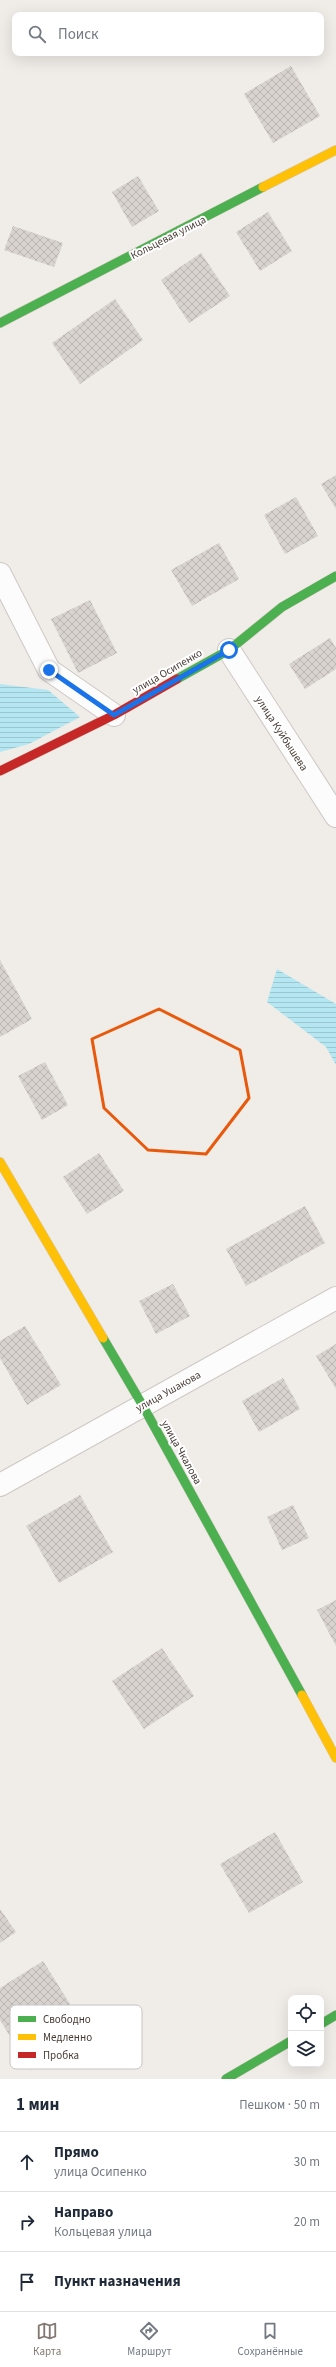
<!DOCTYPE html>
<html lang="ru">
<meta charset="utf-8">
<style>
:root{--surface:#fff;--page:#f2f2f3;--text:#1f2937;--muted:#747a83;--line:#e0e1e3;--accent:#827973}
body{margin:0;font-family:"Source Sans 3",sans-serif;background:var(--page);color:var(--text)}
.controls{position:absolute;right:12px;bottom:12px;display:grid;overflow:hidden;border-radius:8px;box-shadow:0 4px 16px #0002}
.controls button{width:36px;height:36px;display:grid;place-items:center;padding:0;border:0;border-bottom:1px solid var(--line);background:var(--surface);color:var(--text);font:20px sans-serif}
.stop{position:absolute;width:12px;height:12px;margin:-9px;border:3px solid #1a73e8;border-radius:50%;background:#fff}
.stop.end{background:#1a73e8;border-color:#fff;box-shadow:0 1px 4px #0008}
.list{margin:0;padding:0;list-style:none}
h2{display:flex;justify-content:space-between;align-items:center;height:52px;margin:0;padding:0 16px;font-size:17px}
h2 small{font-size:13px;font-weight:400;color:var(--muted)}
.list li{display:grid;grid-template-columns:26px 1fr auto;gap:12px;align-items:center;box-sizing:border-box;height:60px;padding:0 16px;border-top:1px solid var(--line)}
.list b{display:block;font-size:15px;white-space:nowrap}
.list p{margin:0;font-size:13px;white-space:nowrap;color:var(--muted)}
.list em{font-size:13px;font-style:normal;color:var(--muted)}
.icon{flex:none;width:22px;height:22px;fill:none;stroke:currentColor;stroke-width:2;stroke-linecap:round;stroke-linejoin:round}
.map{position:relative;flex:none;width:336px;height:2079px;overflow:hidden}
.search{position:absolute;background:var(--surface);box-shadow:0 4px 16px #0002;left:12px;right:12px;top:12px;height:44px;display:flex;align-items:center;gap:10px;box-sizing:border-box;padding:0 14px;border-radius:8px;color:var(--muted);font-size:15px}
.sheet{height:232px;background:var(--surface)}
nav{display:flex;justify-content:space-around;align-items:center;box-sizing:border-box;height:56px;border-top:1px solid var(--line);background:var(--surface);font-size:11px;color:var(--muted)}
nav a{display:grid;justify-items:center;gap:2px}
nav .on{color:var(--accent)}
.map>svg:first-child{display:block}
.water{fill:url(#water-rules)}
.building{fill:url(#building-cross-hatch)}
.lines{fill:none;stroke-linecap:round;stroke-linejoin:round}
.street-casing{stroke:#cdc8c4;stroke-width:24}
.fast-casing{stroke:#d2c9c0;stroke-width:10}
.slow-casing{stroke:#d2c9c0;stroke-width:10}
.jam-casing{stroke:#d2c9c0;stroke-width:10}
.street{stroke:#fdfcfc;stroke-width:22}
.fast{stroke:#4caf50;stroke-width:9}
.slow{stroke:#ffc107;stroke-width:9}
.jam{stroke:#c62828;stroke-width:9}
.route{stroke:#1a73e8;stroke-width:5}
.marked{fill:none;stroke:#e8590c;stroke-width:3;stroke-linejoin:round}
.labels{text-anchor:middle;stroke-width:4;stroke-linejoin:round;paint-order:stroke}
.street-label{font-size:11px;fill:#473b34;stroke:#fff}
.key{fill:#fff;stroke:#c8c4c2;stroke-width:1}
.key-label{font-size:11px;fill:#473b34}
</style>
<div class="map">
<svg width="336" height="2079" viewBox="0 0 336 2079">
<defs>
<pattern id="water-rules" width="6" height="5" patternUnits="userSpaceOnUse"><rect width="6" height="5" fill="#b4e7f2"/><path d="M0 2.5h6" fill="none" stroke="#9cc7d0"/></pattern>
<pattern id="building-cross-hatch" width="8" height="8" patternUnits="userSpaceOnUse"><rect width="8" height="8" fill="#d8d3cf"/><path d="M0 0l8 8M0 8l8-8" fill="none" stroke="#bbb6b2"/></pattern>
</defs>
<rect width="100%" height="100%" fill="#f0ece8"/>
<g class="water">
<polygon points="0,684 48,690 80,717 29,744 0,752"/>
<polygon points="277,969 336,1004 336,1065 326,1047 267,1002"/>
</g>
<g class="building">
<polygon points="291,66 320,116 273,143 244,94"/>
<polygon points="138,176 159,211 132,227 112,192"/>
<polygon points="268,212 292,251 260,271 236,232"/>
<polygon points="13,226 63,243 54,267 4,250"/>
<polygon points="201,253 230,296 189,323 161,280"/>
<polygon points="115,299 143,340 80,384 52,343"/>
<polygon points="336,475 336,509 321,484"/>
<polygon points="296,497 318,536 285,554 264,515"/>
<polygon points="219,543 239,579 192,606 171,570"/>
<polygon points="90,600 117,653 78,673 51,619"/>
<polygon points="330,638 336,648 336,669 305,689 289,664"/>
<polygon points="0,960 32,1019 0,1037"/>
<polygon points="45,1062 68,1105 42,1120 18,1076"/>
<polygon points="99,1153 124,1191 87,1214 63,1177"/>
<polygon points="305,1206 325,1243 246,1286 226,1249"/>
<polygon points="173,1284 190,1316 156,1334 139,1301"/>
<polygon points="25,1326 61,1385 27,1405 0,1358 0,1341"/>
<polygon points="336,1344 336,1389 316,1356"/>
<polygon points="283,1378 300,1409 259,1432 242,1401"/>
<polygon points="80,1495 113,1552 59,1583 26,1526"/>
<polygon points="293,1505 309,1538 282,1550 267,1517"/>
<polygon points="336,1600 336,1646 317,1610"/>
<polygon points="162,1648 194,1696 144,1729 112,1681"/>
<polygon points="275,1832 303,1882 249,1913 220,1864"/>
<polygon points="0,1909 16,1932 0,1943"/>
<polygon points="43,1961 89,2034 31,2070 0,2020 0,1988"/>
</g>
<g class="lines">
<defs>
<g id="street">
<polyline points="0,574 49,670 114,715"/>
<polyline points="229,650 336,816"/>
<polyline points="0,1485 336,1298"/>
</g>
<g id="fast">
<polyline points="0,323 263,187"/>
<polyline points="177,679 229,650 282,607 336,576"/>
<polyline points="103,1338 143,1406 302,1695"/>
<polyline points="321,2024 336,2015"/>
<polyline points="226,2079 291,2041"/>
</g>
<g id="slow">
<polyline points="263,187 336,150"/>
<polyline points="0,1162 103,1338"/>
<polyline points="302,1695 336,1758"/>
</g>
<polyline id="jam" points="0,771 114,715 177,679"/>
</defs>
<use href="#street" class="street-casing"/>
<use href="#fast" class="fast-casing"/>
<use href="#slow" class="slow-casing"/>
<use href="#jam" class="jam-casing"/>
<use href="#street" class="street"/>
<use href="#fast" class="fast"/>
<use href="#slow" class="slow"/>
<use href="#jam" class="jam"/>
</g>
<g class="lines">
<polyline class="route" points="49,670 114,715 229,650"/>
</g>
<path class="marked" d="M159,1009L240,1050L249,1098L206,1154L148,1150L104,1108L92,1039Z"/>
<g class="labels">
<g class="street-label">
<text transform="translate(168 237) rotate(-27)" y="4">Кольцевая улица</text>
<text transform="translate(167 671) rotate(-30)" y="4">улица Осипенко</text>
<text transform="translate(282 733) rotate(57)" y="4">улица Куйбышева</text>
<text transform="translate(168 1391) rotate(-29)" y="4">улица Ушакова</text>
<text transform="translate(182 1452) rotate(61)" y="4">улица Чкалова</text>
</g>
</g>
<rect x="10" y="2005" width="132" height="64" rx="6" class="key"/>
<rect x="18" y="2016" width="18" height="6" fill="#4caf50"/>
<rect x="18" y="2034" width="18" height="6" fill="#ffc107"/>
<rect x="18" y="2052" width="18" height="6" fill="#c62828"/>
<g class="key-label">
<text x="43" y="2023">Свободно</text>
<text x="43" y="2041">Медленно</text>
<text x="43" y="2059">Пробка</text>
</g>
</svg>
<div class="controls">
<button><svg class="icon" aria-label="locate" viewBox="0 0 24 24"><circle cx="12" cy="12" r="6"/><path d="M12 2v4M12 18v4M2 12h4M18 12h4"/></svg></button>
<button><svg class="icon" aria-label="layers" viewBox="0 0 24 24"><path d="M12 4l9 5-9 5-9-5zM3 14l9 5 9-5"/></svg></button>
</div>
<div class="stop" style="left:229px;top:650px"></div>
<div class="stop end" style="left:49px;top:670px"></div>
<div class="search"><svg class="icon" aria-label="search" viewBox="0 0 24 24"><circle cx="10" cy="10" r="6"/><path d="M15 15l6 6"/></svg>Поиск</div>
</div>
<section class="sheet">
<h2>1 мин<small>Пешком · 50 m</small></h2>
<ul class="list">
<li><svg class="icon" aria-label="ahead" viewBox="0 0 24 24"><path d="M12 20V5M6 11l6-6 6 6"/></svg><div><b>Прямо</b><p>улица Осипенко</p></div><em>30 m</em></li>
<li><svg class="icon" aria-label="right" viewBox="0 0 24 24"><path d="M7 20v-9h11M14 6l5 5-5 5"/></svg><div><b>Направо</b><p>Кольцевая улица</p></div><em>20 m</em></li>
<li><svg class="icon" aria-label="arrive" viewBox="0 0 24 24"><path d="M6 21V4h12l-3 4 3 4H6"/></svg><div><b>Пункт назначения</b></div></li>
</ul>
</section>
<nav>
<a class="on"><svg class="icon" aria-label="map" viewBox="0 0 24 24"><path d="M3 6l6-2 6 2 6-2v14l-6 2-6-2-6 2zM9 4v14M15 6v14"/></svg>Карта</a>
<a><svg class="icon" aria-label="directions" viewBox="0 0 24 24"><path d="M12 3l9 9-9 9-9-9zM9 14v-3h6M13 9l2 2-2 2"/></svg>Маршрут</a>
<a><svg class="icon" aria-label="saved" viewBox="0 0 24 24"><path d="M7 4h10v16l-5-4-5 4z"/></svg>Сохранённые</a>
</nav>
